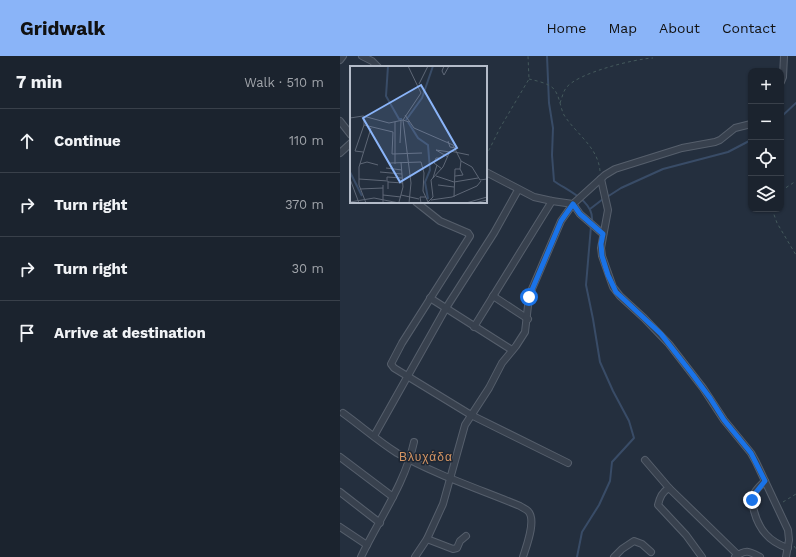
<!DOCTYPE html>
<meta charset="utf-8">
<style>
:root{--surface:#1b232e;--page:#282f3a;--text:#f1f3f6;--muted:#a0a4aa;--line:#39404a;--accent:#8ab4f8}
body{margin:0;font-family:"Work Sans",sans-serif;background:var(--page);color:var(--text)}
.controls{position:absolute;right:12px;top:12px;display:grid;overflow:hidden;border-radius:8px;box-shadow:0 1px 3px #0004}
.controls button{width:36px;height:36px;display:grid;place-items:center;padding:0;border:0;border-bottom:1px solid var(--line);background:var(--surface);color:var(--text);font:20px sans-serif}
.stop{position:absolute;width:12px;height:12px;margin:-9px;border:3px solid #1a73e8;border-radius:50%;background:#fff}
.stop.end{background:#1a73e8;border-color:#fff;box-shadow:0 1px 4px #0008}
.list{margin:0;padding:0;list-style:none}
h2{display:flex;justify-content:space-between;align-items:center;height:52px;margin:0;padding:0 16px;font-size:17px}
h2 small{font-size:13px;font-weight:400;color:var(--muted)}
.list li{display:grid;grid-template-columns:26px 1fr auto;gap:12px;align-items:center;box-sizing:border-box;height:64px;padding:0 16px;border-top:1px solid var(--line)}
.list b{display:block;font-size:15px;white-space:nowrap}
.list em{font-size:13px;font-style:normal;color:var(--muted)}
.icon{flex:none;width:22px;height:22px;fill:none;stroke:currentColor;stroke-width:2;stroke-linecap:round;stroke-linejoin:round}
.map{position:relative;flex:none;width:456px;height:501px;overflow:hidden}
header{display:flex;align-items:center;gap:24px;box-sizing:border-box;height:56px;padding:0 20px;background:var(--accent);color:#111}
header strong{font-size:19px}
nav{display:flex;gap:22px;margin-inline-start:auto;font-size:14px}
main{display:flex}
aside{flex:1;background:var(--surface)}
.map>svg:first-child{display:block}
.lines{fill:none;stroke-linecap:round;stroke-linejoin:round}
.stream{stroke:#394c67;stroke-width:2}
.street-casing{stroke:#565f6c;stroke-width:8}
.path{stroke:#44595c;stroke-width:1;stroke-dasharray:3 3;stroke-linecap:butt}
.street{stroke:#38414e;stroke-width:6}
.route{stroke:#1a73e8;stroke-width:5}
.labels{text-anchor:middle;stroke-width:3;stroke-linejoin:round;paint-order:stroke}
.quarter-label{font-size:12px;letter-spacing:1px;fill:#d59563;stroke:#1d2633}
.inset-river{fill:none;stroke:#394c67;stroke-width:2}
.inset-road{fill:none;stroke:#5e6776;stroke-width:1}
.view{fill:#8ab4f8;fill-opacity:0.15;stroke:#8ab4f8;stroke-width:2}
.inset-edge{fill:none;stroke:#b4bcc9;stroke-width:2}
</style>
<header>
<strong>Gridwalk</strong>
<nav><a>Home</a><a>Map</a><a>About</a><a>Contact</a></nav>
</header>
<main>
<aside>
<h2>7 min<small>Walk · 510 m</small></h2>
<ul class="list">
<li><svg class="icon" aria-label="ahead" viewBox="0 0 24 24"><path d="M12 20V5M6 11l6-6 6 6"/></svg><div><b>Continue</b></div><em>110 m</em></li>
<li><svg class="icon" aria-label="right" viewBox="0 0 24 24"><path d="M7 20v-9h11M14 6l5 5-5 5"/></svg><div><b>Turn right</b></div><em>370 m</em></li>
<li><svg class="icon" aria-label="right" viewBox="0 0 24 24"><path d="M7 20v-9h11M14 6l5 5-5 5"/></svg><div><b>Turn right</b></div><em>30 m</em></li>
<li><svg class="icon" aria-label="arrive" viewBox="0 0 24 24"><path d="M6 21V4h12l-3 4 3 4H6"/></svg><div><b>Arrive at destination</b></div></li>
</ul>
</aside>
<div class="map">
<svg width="456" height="501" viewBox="0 0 456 501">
<rect width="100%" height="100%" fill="#242f3e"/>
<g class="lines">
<g class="stream">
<path d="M207,0L209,47L213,72L212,99L214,125C228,135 254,145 252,165"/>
<polyline points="441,61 456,47"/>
<polyline points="267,141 281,132 323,113 388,96 411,84"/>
<polyline points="250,153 263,143"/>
<polyline points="237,501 242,476 259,449 270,425 272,406 294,382 289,365 273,335 260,306 253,263 246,229 251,170"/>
</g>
<defs>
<g id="street">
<polyline points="22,0 32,5 38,11"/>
<polyline points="0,4 3,0"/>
<polyline points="441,26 443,21 444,0"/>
<polyline points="0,65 11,79"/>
<polyline points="0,97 11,87"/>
<polyline points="146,116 194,141 212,145 233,148 265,119 275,113 342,92 375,86 380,84 395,72 411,68"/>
<polyline points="261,123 268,154 261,192 262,200 273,231 280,240 304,262 329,288 363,332 384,364 411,397 416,406 448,474 449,484 446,501"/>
<polyline points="76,146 100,165 128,177 130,180 62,287 51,308 54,312 131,359 228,407"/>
<polyline points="153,240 188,263"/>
<polyline points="90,242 172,294"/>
<polyline points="134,271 212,145"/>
<path d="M3,357C21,370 38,385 57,397C96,419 139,433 180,450C183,452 186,453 188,455C197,464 186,491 183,501"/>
<polyline points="34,380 106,252 154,177 178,134"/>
<polyline points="0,401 53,441"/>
<polyline points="305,404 329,432"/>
<path d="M425,425C421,429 415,434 413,440C411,444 413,450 414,455C419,474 429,486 448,492"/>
<polyline points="0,436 40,467"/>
<polyline points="0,471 27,489"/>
<polyline points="87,483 113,493 117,492 120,485 126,480"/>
<path d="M21,501C39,463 65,428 74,386"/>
<polyline points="75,501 87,483 103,448 125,369 149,332 162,307 176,290 185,276 189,241 192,233 221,165 233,148 240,158 263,178"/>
<polyline points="274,501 282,493 294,485 302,488 311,496"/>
<path d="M362,501L346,479L318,449C320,441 322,436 329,432L398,499"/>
<path d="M395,501C406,493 409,495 420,501"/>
</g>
</defs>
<use href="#street" class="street-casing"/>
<g class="path">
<path d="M189,23C197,25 208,27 214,33C220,41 220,51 224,59C236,78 258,91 260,115"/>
<path d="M220,47C222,42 223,36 226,32C237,17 294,3 313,2"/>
<polyline points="146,100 160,72 189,23 188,0"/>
<polyline points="441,135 456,125"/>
<polyline points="432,153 437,167 456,199"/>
<polyline points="443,446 456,438"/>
<polyline points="454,490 456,493"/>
</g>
<use href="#street" class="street"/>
</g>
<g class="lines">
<polyline class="route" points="189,241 221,165 233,148 240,158 263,178 261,188 262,200 268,219 276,236 321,278 353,319 370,342 384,364 411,397 425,425 413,440 412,444"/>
</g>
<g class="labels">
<g class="quarter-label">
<text x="86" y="405">Βλυχάδα</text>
</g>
</g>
<g transform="translate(10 10)">
<rect width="137" height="137" fill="#242f3e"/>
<path class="inset-river" d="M38,0L36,30L49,53H52M56,54L72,32L83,0M58,56L68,72L78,79L80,104L75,116L78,133M0,106L12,130"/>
<path class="inset-road" d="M94,0L92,5L94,9L99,0M69,18L78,0M55,49L64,62L103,79L111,95L122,101L130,114L137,113M14,50V59L43,66L42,88L72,87M0,52L13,50L39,57L53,54L71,27L58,0M98,75L100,81L106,82M50,77L51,55M13,86L5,85L14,59M98,91L86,84L100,86M89,92H86L84,97L92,103M40,97L71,96L74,107L73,125L78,136M10,98L17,96L28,99M45,98V56M36,102L52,104M30,106L52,108M86,110L104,116L128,112M105,110L113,109L110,103M83,112L87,99M0,113L9,137M9,113L38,115V123M37,114V111L52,112M38,116L53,117M33,119V137M88,119L104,121M10,123L33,122M33,129L51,131M51,129L69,133M104,131L105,103H110L111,95M81,134L102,131L127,120L131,115M0,136L24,132L49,137M49,136L53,121L51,96M16,137L9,119V101L21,62M59,137L61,117L53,54L59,56M71,137L70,131H76M77,137L83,131L81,114L93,101L100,85L119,89M116,137L137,131M124,137L137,134"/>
<path class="view" d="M71,19L107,82L50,116L13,52Z"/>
<rect width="137" height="137" class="inset-edge"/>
</g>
</svg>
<div class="controls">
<button>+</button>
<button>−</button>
<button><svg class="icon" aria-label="locate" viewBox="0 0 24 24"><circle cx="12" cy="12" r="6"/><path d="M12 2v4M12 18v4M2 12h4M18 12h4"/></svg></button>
<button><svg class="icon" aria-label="layers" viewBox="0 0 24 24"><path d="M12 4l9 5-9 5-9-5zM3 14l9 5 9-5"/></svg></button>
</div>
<div class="stop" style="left:189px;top:241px"></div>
<div class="stop end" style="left:412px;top:444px"></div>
</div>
</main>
